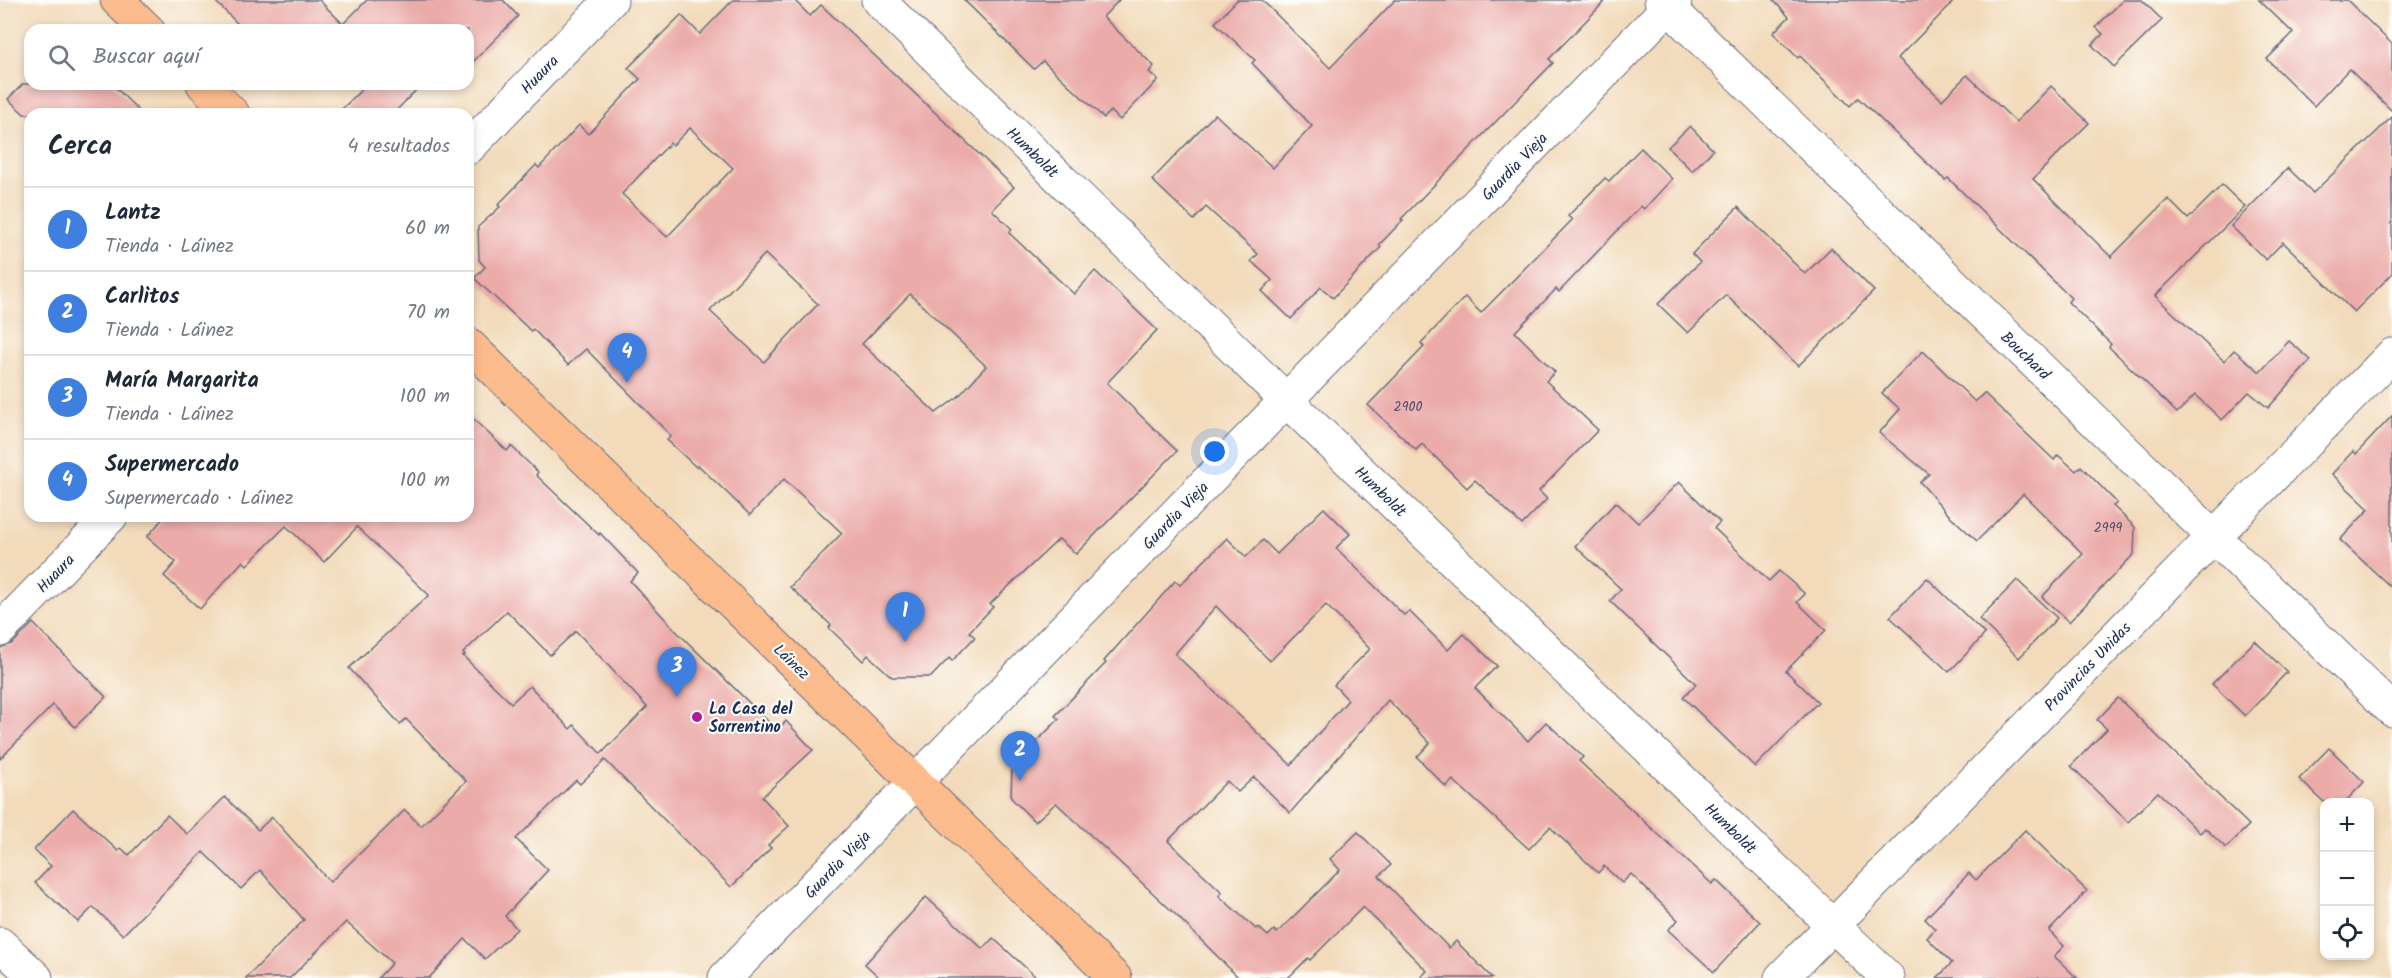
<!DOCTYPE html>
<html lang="es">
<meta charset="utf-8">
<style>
:root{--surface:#fff;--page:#f2f2f3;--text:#1f2937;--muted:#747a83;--line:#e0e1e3;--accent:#b5179e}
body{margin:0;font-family:Kalam,sans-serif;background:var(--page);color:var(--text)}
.controls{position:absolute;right:18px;bottom:18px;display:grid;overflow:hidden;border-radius:12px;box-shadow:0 3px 9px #0003}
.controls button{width:54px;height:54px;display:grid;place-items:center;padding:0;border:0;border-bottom:2px solid var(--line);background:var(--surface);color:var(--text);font:30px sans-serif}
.you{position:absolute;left:1215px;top:452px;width:21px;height:21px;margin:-15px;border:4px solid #fff;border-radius:50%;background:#1a73e8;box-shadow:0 0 0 9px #1a73e833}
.badge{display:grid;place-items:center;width:39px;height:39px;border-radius:50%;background:var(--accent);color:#fff;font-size:20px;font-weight:700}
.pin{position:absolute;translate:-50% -50px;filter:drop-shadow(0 2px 3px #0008)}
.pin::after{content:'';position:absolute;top:32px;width:21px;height:18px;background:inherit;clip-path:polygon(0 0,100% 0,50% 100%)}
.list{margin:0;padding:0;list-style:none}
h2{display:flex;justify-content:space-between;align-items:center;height:78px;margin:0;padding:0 24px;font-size:26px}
h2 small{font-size:20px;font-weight:400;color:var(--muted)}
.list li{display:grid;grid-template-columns:39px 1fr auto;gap:18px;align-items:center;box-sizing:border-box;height:84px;padding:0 24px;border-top:2px solid var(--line)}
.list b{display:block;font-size:22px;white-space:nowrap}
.list p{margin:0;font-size:20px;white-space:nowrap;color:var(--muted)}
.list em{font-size:20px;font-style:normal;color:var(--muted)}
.icon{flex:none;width:33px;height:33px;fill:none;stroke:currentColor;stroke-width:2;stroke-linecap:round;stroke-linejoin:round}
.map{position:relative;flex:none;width:2392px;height:978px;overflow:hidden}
.search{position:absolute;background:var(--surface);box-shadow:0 3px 9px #0003;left:24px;top:24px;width:450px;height:66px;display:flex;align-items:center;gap:15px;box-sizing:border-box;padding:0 21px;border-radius:18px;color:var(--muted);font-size:22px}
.panel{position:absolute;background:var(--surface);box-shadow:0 3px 9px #0003;left:24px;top:108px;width:450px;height:414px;border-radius:18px}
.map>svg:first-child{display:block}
.building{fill:#ebaba9;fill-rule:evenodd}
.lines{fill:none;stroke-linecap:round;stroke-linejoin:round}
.minor-casing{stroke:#666b7e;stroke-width:35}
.major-casing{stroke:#666b7e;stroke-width:35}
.minor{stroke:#fff;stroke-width:33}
.major{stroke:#fbbb8d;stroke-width:33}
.poi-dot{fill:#b5179e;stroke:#fdfcf7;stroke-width:2}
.labels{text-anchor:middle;stroke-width:4.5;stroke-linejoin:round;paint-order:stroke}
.number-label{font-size:14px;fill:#4f4e71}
.street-label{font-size:16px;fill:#1b2f5e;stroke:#fdfcf7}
.poi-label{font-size:16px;font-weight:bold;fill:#1b2f5e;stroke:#fdfcf7;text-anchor:start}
</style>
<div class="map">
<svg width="2392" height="978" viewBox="0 0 2392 978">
<rect width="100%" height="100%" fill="#fdfcf7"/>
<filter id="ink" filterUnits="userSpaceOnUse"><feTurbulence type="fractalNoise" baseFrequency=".0167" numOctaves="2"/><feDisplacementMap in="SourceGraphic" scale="12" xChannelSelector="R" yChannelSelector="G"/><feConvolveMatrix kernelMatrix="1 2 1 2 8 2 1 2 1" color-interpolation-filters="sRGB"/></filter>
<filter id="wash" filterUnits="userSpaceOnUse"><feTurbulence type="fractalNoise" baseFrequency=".008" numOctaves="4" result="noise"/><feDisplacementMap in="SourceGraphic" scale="24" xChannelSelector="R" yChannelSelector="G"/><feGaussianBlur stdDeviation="1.35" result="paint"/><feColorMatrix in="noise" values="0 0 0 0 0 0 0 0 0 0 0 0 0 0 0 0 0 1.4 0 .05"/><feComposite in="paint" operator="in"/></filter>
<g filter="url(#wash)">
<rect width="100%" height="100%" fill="#f2daba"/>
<g id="blocks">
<g class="building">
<polygon points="214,0 319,0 343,24 367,0 503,0 518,16 468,67 468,30 244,30"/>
<path d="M733,0H794L810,16L821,5L1014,187L992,210L1012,229L1009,233L1074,294L1095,271L1157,330L1107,383L1177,451L1076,554L1059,539L990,604L993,607L969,632L975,637L952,661L949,658L931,677H892L868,655L863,661L829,628L831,625L790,587L842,533L784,479L750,515L698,465L696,467L667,440L671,436L586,349L568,365L533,329L531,331L474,278L485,267L479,260L478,227L500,207L498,205L536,165L539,168L579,125L588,134L640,79L628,68L681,15L700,34ZM690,128L733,168L667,237L622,194L670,143L673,145ZM765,254L818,304L764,362L710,311ZM910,294L986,366L959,396L936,413L862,344Z"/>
<polygon points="964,0 1119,0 1103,17 1154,66 1149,72 1158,80 1120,120 1111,111 1104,118 1043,61 1034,69"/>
<polygon points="1237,0 1262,0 1330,68 1395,0 1606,0 1549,59 1553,63 1401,219 1403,220 1379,245 1381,247 1333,298 1321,287 1291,319 1262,291 1272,280 1251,261 1258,254 1206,207 1194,220 1152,180 1215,114 1273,168 1312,126 1252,63 1255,60 1215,23"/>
<polygon points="1773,0 1955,0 1898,58 1942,100 1967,75 2016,122 2051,86 2089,123 2033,179 2111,257 2168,199 2188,219 2222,185 2245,207 2155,296 2224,361 2234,350 2260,372 2289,341 2311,360 2268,408 2249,392 2222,420 2195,395 2177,413 2109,347 2111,344 2068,302 2071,298 1948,178 1945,180 1858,98 1850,106 1800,56 1798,58 1773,33 1789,17"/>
<polygon points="2123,0 2142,0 2162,20 2114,67 2092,45 2103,34 2096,27"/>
<polygon points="2259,0 2347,0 2392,44 2392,111 2349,69 2314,106 2267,59 2293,33"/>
<polygon points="23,84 112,84 142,114 24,114 8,99"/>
<polygon points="356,84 414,84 418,88 393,114 337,114 362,89"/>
<polygon points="2392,117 2392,274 2354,312 2283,242 2266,260 2231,226 2288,168 2313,193"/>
<polygon points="1690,126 1713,150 1692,171 1668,147"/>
<polygon points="1641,148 1672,179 1644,209 1641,206 1559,292 1556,289 1515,332 1555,372 1546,381 1598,430 1539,491 1547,499 1522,525 1475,480 1467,488 1422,444 1416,450 1368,405 1424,347 1421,343 1465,297 1481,313 1572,220 1568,216 1605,178 1609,181"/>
<polygon points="1738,207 1805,274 1831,248 1874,291 1798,366 1726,295 1688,333 1658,304 1700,262 1692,254"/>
<polygon points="1923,351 1975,402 1984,393 2054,460 2058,455 2076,471 2081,466 2117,503 2113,506 2135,527 2134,554 2069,622 2042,597 2083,554 2023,494 1977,541 1948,514 1920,482 1929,474 1879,433 1900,409 1882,393"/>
<path d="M468,414L507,451L511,446L538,472L536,475L599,535L600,533L638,573L630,581L678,633L777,730L786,721L813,750L762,797L789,826L768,845L771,848L731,887L605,760L580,784L576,780L516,839L548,870L505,916L517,929L485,959L465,939L429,978H378L392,963L346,922L290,978H246L304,920L260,870L241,889L203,852L123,935L93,907L78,922L35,883L51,866L34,850L73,809L118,851L121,848L129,855L167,815L187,834L225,797L258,830L272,817L330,882L405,810L421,826L466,781L406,719L400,724L349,668L429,595L357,527L324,562L286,526L247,565L243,561L200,609L164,576L176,562L147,537L165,516H468ZM507,611L550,655L576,631L647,707L601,754L574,725L570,729L530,686L511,703L463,656L465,655L463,653Z"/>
<polygon points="2392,416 2392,588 2340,540 2369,509 2332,474 2353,451 2356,454"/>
<polygon points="1679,482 1720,522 1714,528 1769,581 1779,571 1805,594 1797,602 1826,630 1786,671 1818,702 1755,767 1683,697 1696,684 1610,601 1621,589 1575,546 1616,502 1638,523"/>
<path d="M1324,508L1350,534L1336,548L1404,615L1409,611L1448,650L1464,634L1497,666L1475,688L1528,741L1546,722L1583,757L1579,761L1712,884L1716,880L1760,922L1714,972L1668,930L1678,920L1631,874L1622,883L1604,866L1598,873L1550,827L1529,849L1453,780L1446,787L1417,757L1430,743L1388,700L1290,813L1254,777L1238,792L1227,781L1168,841L1222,892L1219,896L1256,929L1258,927L1268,936L1274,930L1277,933L1340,870L1330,859L1358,832L1391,865L1379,876L1449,948L1456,941L1492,978H1420L1427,971L1363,907L1310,960L1308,958L1288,978H1239L1171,910L1056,803L1035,822L1011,798L1012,766L1059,719L1055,716L1106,663L1104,661L1175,581L1180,585L1227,538L1246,557L1263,540L1277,554ZM1326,605L1370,649L1334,685L1348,700L1291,765L1175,654L1216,606L1270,661Z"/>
<polygon points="1927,578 1985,634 1949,672 1890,617"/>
<polygon points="2017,580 2057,618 2019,658 1979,619"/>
<polygon points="33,623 106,697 75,727 53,705 0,759 0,648 13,643"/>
<polygon points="2255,641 2287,672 2245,716 2212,684"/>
<polygon points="2118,698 2249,825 2226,848 2205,828 2200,833 2158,792 2128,822 2071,766 2107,729 2097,720"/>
<polygon points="2329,748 2364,782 2345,802 2324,802 2299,779"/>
<polygon points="2025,830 2087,891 2049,931 2064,946 2054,956 2077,978 1937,978 1952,963 1927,938 1935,929 1925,919 1969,873 1976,880"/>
<polygon points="926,897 983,949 993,938 1037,978 880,978 865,964"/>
</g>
</g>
</g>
<g filter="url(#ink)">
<use href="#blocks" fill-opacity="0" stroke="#666b7e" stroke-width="1.5"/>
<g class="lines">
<defs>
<g id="minor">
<polyline points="878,0 1286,400 1888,978"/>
<polyline points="1661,0 2392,710"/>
<polyline points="468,148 611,0"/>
<polyline points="0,630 111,516"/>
<polyline points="0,944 36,978"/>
<polyline points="725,978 1675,0"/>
<polyline points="1781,978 2392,355"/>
</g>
<g id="major">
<polyline points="117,0 148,30"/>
<polyline points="203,84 233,114"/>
<polyline points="468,344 1115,978"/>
</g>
</defs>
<use href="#minor" class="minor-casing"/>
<use href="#major" class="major-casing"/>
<use href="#minor" class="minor"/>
<use href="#major" class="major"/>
</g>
</g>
<circle class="poi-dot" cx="697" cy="717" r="6"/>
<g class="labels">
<g class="number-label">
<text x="1408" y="411">2900</text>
<text x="2108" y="532">2999</text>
</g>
<g class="street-label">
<text transform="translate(539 74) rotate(-46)" y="6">Huaura</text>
<text transform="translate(1033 152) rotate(44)" y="6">Humboldt</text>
<text transform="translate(1514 166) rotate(-46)" y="6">Guardia Vieja</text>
<text transform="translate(2026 355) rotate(44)" y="6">Bouchard</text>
<text transform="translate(1381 491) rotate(44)" y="6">Humboldt</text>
<text transform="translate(1175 515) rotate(-46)" y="6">Guardia Vieja</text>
<text transform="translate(55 573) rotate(-46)" y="6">Huaura</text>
<text transform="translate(792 661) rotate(44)" y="6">Láinez</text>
<text transform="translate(2087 666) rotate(-46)" y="6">Provincias Unidas</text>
<text transform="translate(1731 828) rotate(44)" y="6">Humboldt</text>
<text transform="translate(837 864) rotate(-46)" y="6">Guardia Vieja</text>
</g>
<g class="poi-label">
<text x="709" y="714">La Casa del<tspan x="709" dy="18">Sorrentino</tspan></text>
</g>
</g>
</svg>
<div class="controls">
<button>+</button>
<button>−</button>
<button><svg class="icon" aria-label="locate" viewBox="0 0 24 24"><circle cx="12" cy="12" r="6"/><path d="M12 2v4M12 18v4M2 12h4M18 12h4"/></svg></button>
</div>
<div class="you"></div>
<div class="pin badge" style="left:905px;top:642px;background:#3f7fe0">1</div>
<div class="pin badge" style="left:1020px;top:781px;background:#3f7fe0">2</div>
<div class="pin badge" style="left:677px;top:697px;background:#3f7fe0">3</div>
<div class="pin badge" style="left:627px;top:383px;background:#3f7fe0">4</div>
<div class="search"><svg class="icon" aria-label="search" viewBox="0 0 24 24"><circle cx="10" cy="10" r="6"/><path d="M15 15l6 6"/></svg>Buscar aquí</div>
<section class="panel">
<h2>Cerca<small>4 resultados</small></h2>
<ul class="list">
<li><span class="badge" style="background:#3f7fe0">1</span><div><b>Lantz</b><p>Tienda · Láinez</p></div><em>60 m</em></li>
<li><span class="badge" style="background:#3f7fe0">2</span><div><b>Carlitos</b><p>Tienda · Láinez</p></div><em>70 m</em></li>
<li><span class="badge" style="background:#3f7fe0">3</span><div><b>María Margarita</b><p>Tienda · Láinez</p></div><em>100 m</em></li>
<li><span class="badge" style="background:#3f7fe0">4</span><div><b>Supermercado</b><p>Supermercado · Láinez</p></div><em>100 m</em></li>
</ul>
</section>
</div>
